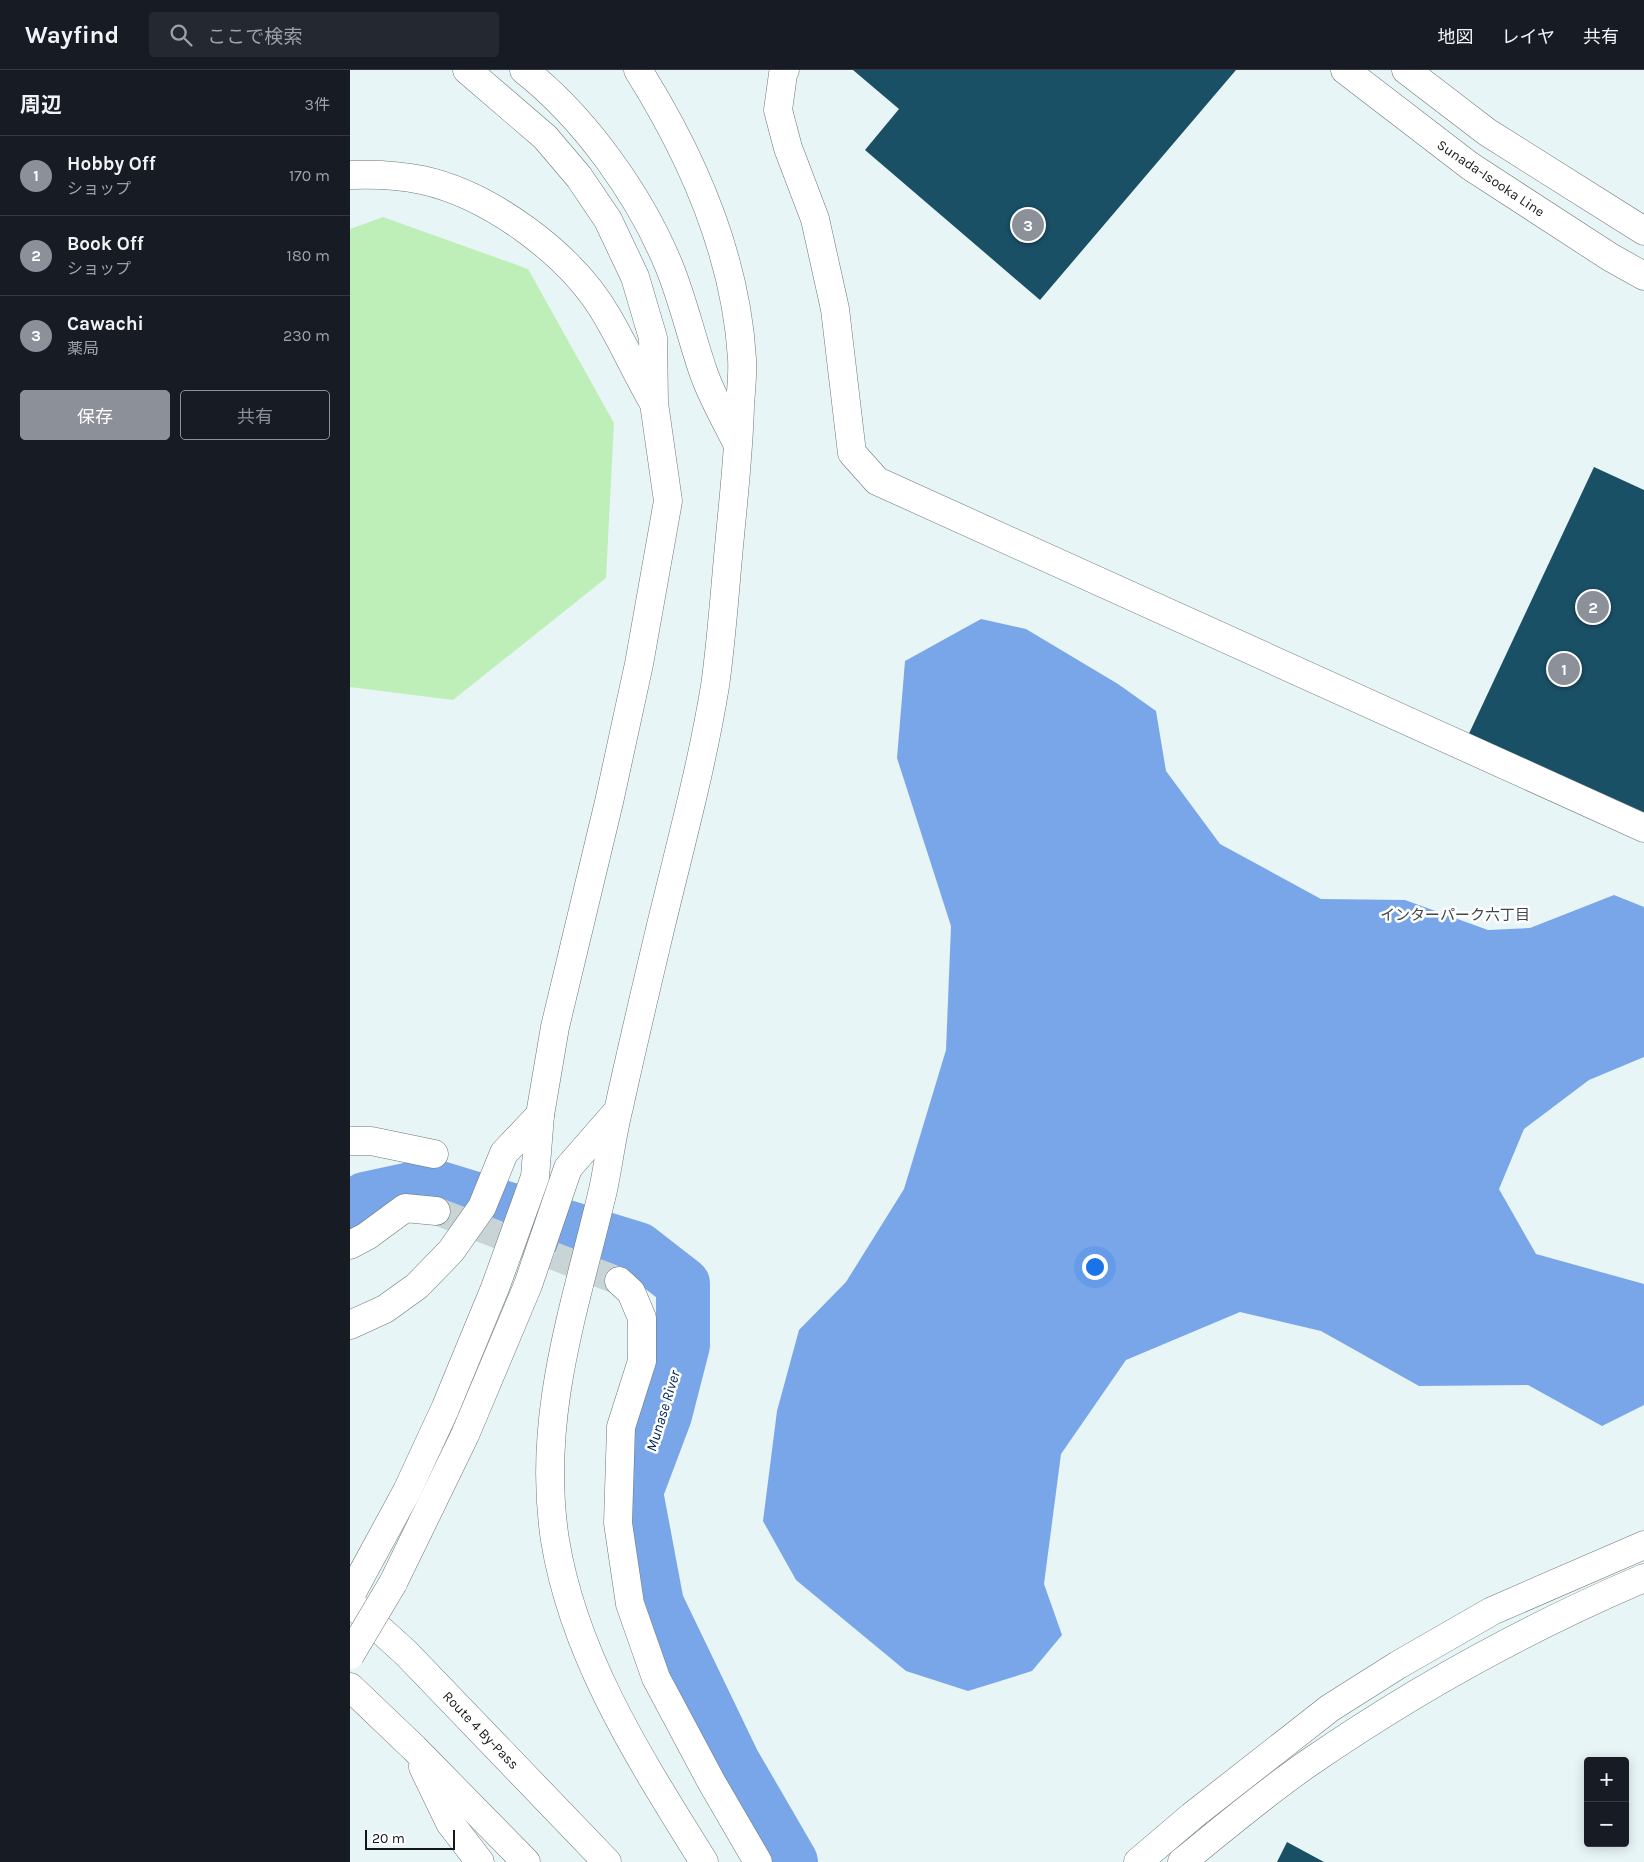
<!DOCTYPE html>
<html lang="ja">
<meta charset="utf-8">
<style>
:root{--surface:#171b24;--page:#242831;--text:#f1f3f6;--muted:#9ea1a6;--line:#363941;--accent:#8c9099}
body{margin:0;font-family:Karla,"Noto Sans JP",sans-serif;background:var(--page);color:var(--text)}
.controls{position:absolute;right:15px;bottom:15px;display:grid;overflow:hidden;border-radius:5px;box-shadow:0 2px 12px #0003}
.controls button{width:45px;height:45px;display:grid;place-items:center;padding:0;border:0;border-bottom:1px solid var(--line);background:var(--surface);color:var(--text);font:25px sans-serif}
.scale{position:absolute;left:15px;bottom:12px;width:90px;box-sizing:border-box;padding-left:5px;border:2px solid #131717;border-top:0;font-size:14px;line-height:18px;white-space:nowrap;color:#131717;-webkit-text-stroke:4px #fff;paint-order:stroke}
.you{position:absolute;left:744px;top:1196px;width:18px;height:18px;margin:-12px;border:4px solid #fff;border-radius:50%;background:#1a73e8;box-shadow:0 0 0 8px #1a73e833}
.badge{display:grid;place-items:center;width:32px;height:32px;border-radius:50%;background:var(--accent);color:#fff;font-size:16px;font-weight:700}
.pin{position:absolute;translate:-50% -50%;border:2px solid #fff;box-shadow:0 1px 5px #0006}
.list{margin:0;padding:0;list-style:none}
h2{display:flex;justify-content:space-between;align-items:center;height:65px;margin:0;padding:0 20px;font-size:21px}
h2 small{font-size:16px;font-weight:400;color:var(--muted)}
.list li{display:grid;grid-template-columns:32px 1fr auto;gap:15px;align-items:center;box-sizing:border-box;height:80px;padding:0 20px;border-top:1px solid var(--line)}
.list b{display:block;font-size:19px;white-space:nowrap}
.list p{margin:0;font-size:16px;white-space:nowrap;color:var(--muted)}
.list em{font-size:16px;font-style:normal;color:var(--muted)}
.actions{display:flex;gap:10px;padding:15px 20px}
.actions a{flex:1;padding:11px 0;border:1px solid var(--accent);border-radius:5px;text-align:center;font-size:18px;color:var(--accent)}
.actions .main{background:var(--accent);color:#fff}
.icon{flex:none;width:28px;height:28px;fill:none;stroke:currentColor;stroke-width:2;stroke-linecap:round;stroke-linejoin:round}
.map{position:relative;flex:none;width:1294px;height:1792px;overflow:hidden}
header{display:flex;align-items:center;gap:30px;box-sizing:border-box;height:70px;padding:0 25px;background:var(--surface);border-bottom:1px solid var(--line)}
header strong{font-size:24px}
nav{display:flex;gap:28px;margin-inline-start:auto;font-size:18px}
.search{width:350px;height:45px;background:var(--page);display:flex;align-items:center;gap:12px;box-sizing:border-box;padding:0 18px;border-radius:5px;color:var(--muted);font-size:19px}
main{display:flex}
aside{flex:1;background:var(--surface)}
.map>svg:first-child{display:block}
.green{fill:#bfefb9}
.water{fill:#79a6e9}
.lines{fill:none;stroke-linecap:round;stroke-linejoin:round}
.river{stroke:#79a6e9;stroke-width:54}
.building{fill:#1a5066}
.minor-tunnel{stroke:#c8d4d5;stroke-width:28;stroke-dasharray:28 14;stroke-linecap:butt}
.minor-casing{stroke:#6c7778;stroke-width:29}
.highway-casing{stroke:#6c7778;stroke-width:29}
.minor{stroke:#fff;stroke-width:28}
.highway{stroke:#fff;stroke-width:28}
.highway-bridge-casing{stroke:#6c7778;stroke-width:29;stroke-linecap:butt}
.highway-bridge{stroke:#fff;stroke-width:28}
.labels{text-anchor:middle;stroke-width:5;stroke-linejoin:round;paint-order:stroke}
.street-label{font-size:14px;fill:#131717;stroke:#fff}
.neighbourhood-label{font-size:15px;fill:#3e4849;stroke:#fff}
.water-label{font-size:15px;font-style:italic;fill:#002660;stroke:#fff}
</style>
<header>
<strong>Wayfind</strong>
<div class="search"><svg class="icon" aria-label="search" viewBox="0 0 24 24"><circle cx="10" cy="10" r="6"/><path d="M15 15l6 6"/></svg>ここで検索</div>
<nav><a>地図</a><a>レイヤ</a><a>共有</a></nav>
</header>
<main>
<aside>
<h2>周辺<small>3件</small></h2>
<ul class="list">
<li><span class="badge">1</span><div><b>Hobby Off</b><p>ショップ</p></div><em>170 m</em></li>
<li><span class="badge">2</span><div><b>Book Off</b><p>ショップ</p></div><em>180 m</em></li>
<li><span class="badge">3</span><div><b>Cawachi</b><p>薬局</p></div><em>230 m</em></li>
</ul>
<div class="actions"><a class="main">保存</a><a>共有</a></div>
</aside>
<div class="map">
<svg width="1294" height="1792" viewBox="0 0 1294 1792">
<rect width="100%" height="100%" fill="#e8f5f6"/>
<polygon class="green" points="33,147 178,199 264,353 256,508 103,630 0,617 0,159"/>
<polygon class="water" points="631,549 676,559 768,614 806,641 816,701 870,774 971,829 1055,830 1138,860 1180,858 1264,825 1294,837 1294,987 1239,1010 1174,1059 1149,1119 1186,1184 1294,1214 1294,1335 1252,1356 1178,1315 1069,1316 971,1261 890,1242 776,1290 711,1384 694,1514 712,1565 682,1601 618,1621 556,1601 446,1510 413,1451 427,1341 449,1260 496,1212 554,1119 596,980 601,856 547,688 555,591"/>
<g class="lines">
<polyline class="river" points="0,1140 15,1129 80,1115 288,1179 333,1214 333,1275 315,1345 286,1422 307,1534 383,1692 441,1792"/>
</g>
<g class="building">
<polygon points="503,0 886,0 690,230 515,80 549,39"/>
<polygon points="1244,397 1294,420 1294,753 1108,687"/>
<polygon points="937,1772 974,1792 927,1792"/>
</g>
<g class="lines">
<polyline class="minor-tunnel" points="86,1141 269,1211"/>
<defs>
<g id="minor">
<polyline points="435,0 433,4 428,40 438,78 465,149 485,239 502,383 527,411 1294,758"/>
<polyline points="995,0 1120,96 1260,187 1294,206"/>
<polyline points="1056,0 1137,62 1294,161"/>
<polyline points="0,1071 21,1071 84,1084"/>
<polyline points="0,1175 17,1166 55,1138 86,1141"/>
<polyline points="269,1211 281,1222 292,1248 292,1291 271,1357 268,1453 280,1534 306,1608 362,1713 408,1792"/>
</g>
<g id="highway">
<path d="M174,0C234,47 290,125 319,196C333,230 341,266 353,301C361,325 375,349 387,373"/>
<path d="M288,0C342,86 386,186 392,289C393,304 391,320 390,335C389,379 384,423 380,466C375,516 372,567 365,616C351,702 327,787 307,872C294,927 281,982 269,1037C262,1064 259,1092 253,1120C225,1238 186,1347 205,1470C224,1588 292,1692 354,1792"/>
<path d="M0,105C24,104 49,105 72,110C141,125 222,185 257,246C273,273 286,302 302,330"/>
<polyline points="0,1255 35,1239 67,1216 101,1181 132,1137 154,1083 190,1045"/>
<polyline points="43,1513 115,1365 178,1215 218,1098 266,1043"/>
<polyline points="0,1526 57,1421 95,1339 145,1218 185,1107 190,1045 205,957 259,732 289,594 318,431 304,333 303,268 285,207 258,150 229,107 195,67 117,0"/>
<polyline points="3,1535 56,1583 257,1792"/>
<polyline points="0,1617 64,1678 176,1792"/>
<polyline points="73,1697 100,1753 130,1792"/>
<polyline points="788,1792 842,1746 980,1638 1048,1595 1142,1541 1294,1475"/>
<path d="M832,1792C874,1758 915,1723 960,1692C1063,1621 1179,1557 1294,1508"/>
</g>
</defs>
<use href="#minor" class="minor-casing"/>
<use href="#highway" class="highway-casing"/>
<use href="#minor" class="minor"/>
<use href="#highway" class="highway"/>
<defs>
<polyline id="highway-bridge" points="0,1585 43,1513"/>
</defs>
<use href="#highway-bridge" class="highway-bridge-casing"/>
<use href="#highway-bridge" class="highway-bridge"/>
</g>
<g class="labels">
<g class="street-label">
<text transform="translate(1141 108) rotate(34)" y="5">Sunada-Isooka Line</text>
<text transform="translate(131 1660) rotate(46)" y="5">Route 4 By-Pass</text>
</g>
<g class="neighbourhood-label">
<text x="1105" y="850">インターパーク六丁目</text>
</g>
<g class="water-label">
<text transform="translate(313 1341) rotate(-73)" y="5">Munase River</text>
</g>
</g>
</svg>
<div class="controls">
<button>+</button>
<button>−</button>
</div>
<div class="scale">20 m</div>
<div class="you"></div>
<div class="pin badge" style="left:1214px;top:599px">1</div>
<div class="pin badge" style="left:1243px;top:537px">2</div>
<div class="pin badge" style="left:678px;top:155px">3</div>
</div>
</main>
